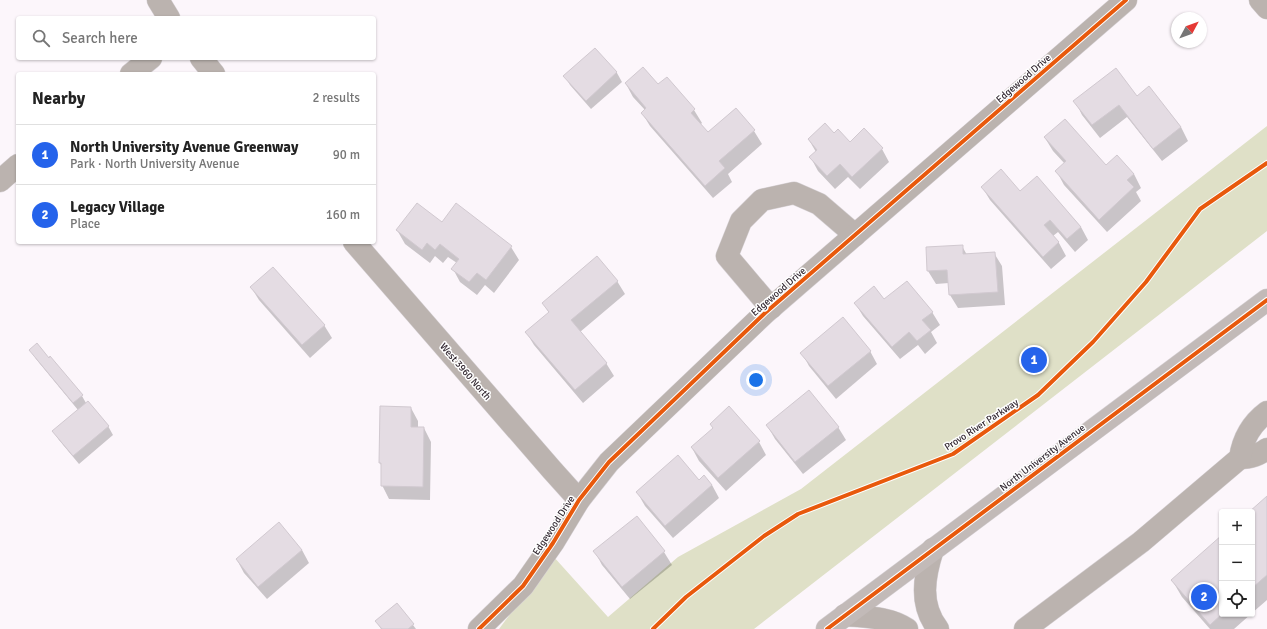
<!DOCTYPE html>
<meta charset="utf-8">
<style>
:root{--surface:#fff;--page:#f6f6f6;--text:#222;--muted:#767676;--line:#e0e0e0;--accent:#2563eb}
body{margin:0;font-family:Signika,sans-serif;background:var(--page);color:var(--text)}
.controls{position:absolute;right:12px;bottom:12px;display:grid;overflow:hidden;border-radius:4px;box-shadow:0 1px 3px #0004}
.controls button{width:36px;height:36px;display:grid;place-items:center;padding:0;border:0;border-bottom:1px solid var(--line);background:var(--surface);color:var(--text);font:20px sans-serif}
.compass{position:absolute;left:1171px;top:12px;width:36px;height:36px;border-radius:50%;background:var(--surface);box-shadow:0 1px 3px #0004;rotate:49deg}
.you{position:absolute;left:756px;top:380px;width:14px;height:14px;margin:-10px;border:3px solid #fff;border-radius:50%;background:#1a73e8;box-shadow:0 0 0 6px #1a73e833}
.badge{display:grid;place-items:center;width:26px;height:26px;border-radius:50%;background:var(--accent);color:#fff;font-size:13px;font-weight:700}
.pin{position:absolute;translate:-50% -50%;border:2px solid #fff;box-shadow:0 1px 4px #0006}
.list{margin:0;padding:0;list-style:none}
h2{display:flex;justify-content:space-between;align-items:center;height:52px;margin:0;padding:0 16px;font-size:17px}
h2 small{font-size:13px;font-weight:400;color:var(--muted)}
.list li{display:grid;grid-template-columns:26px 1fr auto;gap:12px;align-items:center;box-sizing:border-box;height:60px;padding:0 16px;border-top:1px solid var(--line)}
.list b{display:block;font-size:15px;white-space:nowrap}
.list p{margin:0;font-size:13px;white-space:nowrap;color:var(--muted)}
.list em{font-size:13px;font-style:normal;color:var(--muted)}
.icon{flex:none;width:22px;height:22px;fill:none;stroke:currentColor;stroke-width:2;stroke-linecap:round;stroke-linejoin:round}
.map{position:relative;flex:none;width:1267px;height:629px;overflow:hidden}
.search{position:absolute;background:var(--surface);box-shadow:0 1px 3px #0004;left:16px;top:16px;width:360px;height:44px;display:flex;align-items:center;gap:10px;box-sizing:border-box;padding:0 14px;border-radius:4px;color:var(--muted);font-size:15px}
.panel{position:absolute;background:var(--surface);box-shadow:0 1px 3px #0004;left:16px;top:72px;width:360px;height:172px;border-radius:4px}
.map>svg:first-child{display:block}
.green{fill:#dfe0c7}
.shadow{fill:#0003}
.building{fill:#e4dce3;stroke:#d1c9d0}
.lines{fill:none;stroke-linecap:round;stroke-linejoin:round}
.minor-casing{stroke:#d7d2d6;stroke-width:23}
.highway-casing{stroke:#d7d2d6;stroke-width:23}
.minor{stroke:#bbb3af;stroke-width:22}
.highway{stroke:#c2bab8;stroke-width:22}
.cycleway-casing{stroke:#fff;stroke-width:6}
.cycleway{stroke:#e8590c;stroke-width:4}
.labels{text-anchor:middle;stroke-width:3;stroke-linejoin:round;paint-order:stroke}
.street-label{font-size:10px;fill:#332932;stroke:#fff}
</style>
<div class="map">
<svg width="1267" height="629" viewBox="0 0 1267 629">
<rect width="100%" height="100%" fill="#fcf6fb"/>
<polygon class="green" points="1267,126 1267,231 754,629 499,629 553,556 608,617 678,557 801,489"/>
<g class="shadow">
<polygon points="595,49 617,73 622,82 591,109 570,85 565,76"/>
<polygon points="667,78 694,110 702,123 700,125 708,133 735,109 754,131 762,144 728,174 732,182 713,198 650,126 642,113 645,110 633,97 626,84 658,85"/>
<polygon points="1149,88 1181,127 1188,141 1162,161 1127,117 1100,138 1082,115 1075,101 1137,97"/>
<polygon points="1045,138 1106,166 1134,174 1141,188 1136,192 1141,201 1107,232 1064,185 1057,172 1065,164 1053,151"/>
<polygon points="809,140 850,143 882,149 889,162 860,189 848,177 835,189 818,171 811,158 816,152"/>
<polygon points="1036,178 1081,227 1088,240 1075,252 1058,232 1053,236 1059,243 1066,256 1051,269 990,200 982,187 1020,192"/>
<polygon points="442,223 511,247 519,260 494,293 485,285 477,295 460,282 453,269 457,263 448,257 443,263 435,256 430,263 405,244 397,230"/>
<polygon points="962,246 967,255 994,253 1002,266 1005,305 958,308 950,295 949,283 936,284 928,271 927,248"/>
<polygon points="617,281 625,294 580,332 606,363 614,376 583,403 534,345 526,332 549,313 543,303"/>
<polygon points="251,287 324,325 332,338 310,358 259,300"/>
<polygon points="855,303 932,312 940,325 931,332 937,343 925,354 918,345 900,359 863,316"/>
<polygon points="31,350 82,396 86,403 108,426 113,435 79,464 59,440 54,431 78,410 36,359"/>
<polygon points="870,351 877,364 836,399 809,366 802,353"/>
<polygon points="381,407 411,408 418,421 418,428 424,428 431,442 430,500 389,499 382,485 382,467 380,463"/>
<polygon points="767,425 838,427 846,440 803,474 775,439"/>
<polygon points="759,442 766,455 726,491 699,461 692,448"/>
<polygon points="699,481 712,485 719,498 673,538 645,506 637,492"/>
<polygon points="1267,497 1267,600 1252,613 1252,512 1250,512"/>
<polygon points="637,517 664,552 672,565 630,599 602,565 595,552"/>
<polygon points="1222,537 1222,614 1251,614 1234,629 1210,629 1182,597 1172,580"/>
<polygon points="302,550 309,563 267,599 244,573 237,560"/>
<polygon points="396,604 413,625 416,629 381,629 376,621"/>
</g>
<g class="building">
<polygon points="595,48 617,72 586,101 563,76"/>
<polygon points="643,67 658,84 667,77 695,109 691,113 708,132 736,108 755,130 719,161 725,168 705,186 641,113 646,108 625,83"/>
<polygon points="1116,68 1137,96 1149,86 1181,127 1153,149 1119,105 1092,125 1073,101"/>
<polygon points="1065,119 1106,165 1117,155 1134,174 1127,180 1134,187 1099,220 1055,171 1066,161 1044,137"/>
<polygon points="825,123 834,133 838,129 850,142 864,128 883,148 852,177 840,164 827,176 809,157 817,150 808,139"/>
<polygon points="1001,169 1020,191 1037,176 1081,227 1067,239 1050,220 1044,225 1059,242 1043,257 981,187"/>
<polygon points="417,203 442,222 456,203 512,246 486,280 477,273 469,282 451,269 459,259 440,244 435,250 427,243 422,250 396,230"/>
<polygon points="963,245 963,254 995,252 998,292 949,295 947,270 927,271 926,247"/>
<polygon points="597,256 618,281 571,320 607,363 575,390 525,332 549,312 542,303"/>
<polygon points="273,267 325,325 302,345 250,287"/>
<polygon points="907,281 933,312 922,320 931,330 917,341 909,332 892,347 854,303 874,286 884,299"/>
<polygon points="843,317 871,351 828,386 800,353"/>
<polygon points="37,343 49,358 50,356 83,395 73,403 29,350"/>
<polygon points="809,390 839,427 795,462 766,425"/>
<polygon points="88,401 109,426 73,456 52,431"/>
<polygon points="380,406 411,407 411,427 424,427 423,487 381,486 381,463 379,463"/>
<polygon points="729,406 760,441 718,478 691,447 713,428 710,424"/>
<polygon points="678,455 699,480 704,475 712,485 665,526 636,492"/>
<polygon points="1267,496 1267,575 1252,588 1252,512 1249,512"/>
<polygon points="637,516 665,551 622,587 593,551"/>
<polygon points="279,522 302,550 258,587 236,559"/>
<polygon points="1222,535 1222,614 1210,625 1171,580"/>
<polygon points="397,603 414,624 408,629 382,629 375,621"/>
</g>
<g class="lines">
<defs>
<g id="minor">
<polyline points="158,0 169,18"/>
<polyline points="1260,0 1267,8"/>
<polyline points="201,58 214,74"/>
<polyline points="131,74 151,58"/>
<polyline points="0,181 18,165"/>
<polyline points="354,242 552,470 579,500"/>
<polyline points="771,308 727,256 741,221 762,200 794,193 819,204 855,235"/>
<path d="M1240,458C1252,458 1258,455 1267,449"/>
<path d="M933,549C924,577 919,604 938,629"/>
<path d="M845,615C865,617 890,617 907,629"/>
<polyline points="479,629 523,586 553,543 579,500 609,462 765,313 1126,0"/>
<path d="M1025,629L1141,542L1240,458C1243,438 1251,424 1267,412"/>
</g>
<polyline id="highway" points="827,629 1267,300"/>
</defs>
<use href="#minor" class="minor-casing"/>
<use href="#highway" class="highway-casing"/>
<use href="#minor" class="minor"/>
<use href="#highway" class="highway"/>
<defs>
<g id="cycleway">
<polyline points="479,629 523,586 553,543 579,500 609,462 765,313 1126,0"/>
<polyline points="653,629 686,597 764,536 798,514 953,454 1038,395 1093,342 1146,282 1200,209 1267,163"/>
<polyline points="827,629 1267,300"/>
</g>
</defs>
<use href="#cycleway" class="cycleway-casing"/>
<use href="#cycleway" class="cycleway"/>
</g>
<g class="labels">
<g class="street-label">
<text transform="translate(1023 78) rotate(-41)" y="4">Edgewood Drive</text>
<text transform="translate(778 291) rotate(-41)" y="4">Edgewood Drive</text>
<text transform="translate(466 371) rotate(49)" y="4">West 3960 North</text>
<text transform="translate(981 424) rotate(-33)" y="4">Provo River Parkway</text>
<text transform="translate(1042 457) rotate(-37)" y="4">North University Avenue</text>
<text transform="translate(553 525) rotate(-57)" y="4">Edgewood Drive</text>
</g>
</g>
</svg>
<div class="controls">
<button>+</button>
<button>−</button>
<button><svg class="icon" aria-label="locate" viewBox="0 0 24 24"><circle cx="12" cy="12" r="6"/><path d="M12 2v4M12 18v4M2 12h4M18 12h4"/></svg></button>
</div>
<svg class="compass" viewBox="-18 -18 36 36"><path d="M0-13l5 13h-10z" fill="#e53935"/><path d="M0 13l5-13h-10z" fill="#767676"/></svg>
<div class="you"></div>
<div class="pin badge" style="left:1034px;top:360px">1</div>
<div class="pin badge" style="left:1204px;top:597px">2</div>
<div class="search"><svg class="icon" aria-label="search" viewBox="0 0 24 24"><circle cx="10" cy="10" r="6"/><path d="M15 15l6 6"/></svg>Search here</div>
<section class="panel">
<h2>Nearby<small>2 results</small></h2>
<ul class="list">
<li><span class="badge">1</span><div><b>North University Avenue Greenway</b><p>Park · North University Avenue</p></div><em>90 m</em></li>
<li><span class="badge">2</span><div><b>Legacy Village</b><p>Place</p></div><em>160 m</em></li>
</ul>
</section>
</div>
